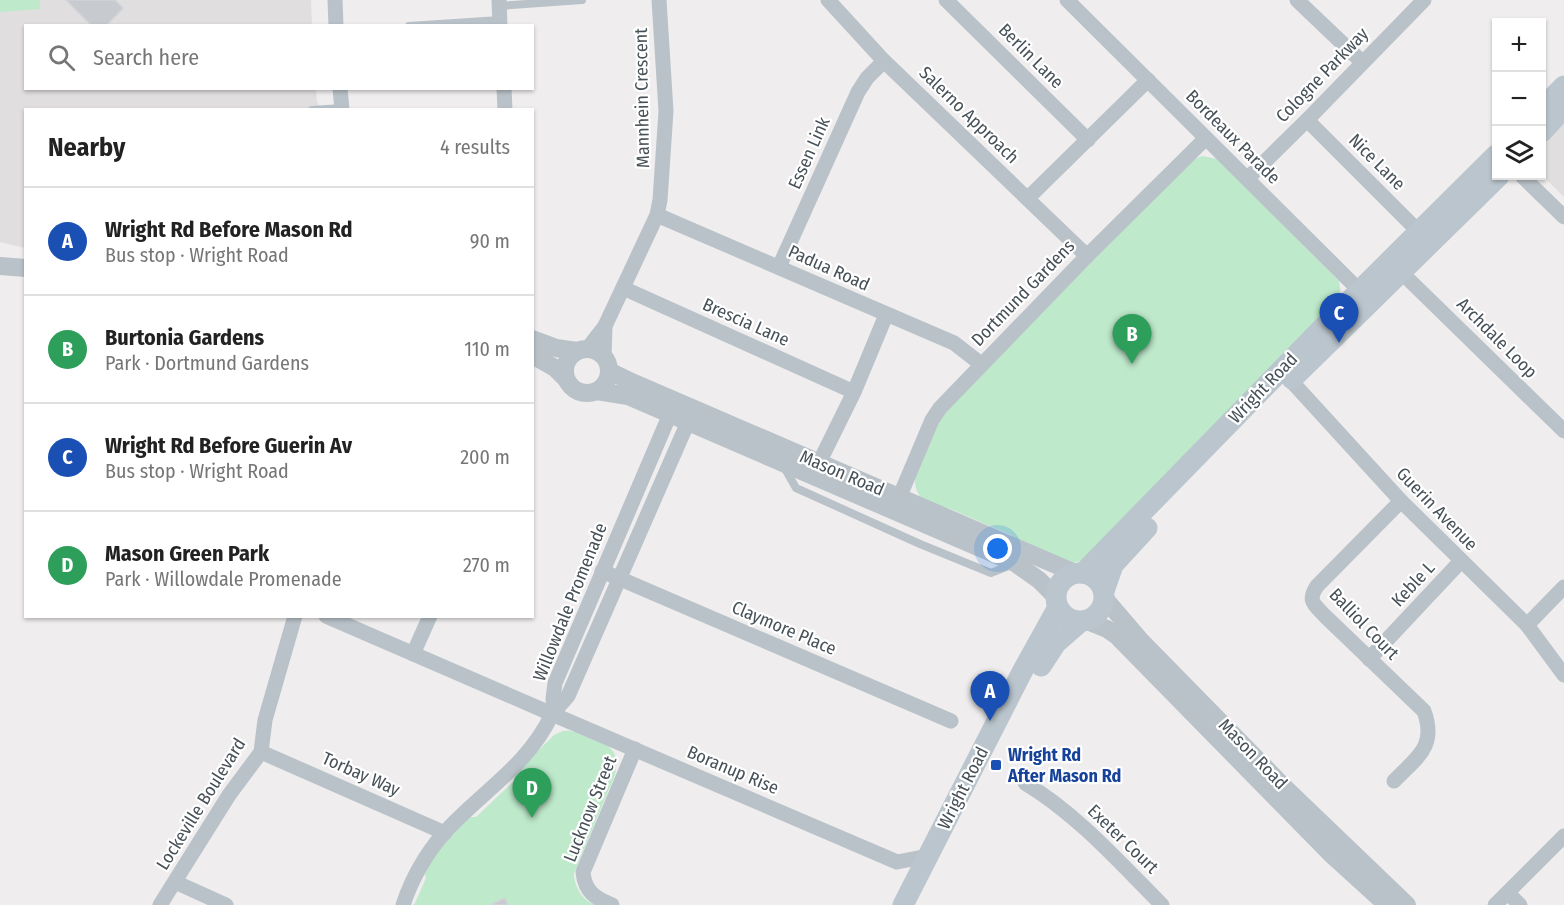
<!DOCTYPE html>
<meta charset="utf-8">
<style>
:root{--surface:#fff;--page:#f2f2f2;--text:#222;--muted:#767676;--line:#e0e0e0;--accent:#2a7fcc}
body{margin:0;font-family:"Fira Sans Condensed",sans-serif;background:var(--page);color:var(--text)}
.controls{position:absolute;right:18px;top:18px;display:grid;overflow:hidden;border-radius:0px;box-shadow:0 2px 4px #0004}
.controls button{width:54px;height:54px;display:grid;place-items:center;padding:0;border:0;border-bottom:2px solid var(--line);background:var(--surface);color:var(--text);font:30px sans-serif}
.you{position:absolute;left:998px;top:549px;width:21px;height:21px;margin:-15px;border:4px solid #fff;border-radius:50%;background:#1a73e8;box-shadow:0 0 0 9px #1a73e833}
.badge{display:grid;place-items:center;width:39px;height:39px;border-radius:50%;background:var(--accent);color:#fff;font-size:20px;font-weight:700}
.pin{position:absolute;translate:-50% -50px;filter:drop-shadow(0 2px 3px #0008)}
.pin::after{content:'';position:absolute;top:32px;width:21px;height:18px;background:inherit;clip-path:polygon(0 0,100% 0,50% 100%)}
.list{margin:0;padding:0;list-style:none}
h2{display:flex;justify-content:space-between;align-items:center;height:78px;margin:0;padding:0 24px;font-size:26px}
h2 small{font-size:20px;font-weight:400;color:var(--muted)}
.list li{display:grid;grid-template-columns:39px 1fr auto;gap:18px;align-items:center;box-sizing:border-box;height:108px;padding:0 24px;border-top:2px solid var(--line)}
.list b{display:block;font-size:22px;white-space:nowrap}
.list p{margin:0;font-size:20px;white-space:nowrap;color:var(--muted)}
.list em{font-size:20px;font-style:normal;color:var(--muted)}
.icon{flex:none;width:33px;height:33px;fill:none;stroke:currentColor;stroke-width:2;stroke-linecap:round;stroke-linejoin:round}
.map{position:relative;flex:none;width:1564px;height:905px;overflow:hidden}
.search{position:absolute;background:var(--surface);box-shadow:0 2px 4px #0004;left:24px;top:24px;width:510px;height:66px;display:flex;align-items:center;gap:15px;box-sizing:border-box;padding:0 21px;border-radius:0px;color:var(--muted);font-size:22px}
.panel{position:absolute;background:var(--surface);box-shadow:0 2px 4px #0004;left:24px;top:108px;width:510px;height:510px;border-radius:0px}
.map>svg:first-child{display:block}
.education{fill:#e0dede}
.green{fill:#bee9cb}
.building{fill:#c7cacf;stroke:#d1d4d8;stroke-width:1.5}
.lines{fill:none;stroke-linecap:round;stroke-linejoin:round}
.service{stroke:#b9c2c8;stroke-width:8}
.minor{stroke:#b9c2c8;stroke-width:15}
.tertiary{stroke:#b9c2c8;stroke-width:18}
.secondary{stroke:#bac5cd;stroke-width:21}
.transit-dot{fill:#1a4fb4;stroke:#fff;stroke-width:2}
.labels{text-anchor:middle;stroke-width:4.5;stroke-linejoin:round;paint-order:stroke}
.street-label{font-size:18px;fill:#475158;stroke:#fff}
.transit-label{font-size:18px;font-weight:bold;fill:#164399;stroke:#fff;text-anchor:start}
</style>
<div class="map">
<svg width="1564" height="905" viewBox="0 0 1564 905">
<rect width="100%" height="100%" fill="#efeded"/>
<g class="education">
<polygon points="0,0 311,0 312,25 26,26 26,88 316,89 317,102 321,109 26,110 25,248 0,242"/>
<polygon points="1564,116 1564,197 1542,175 1542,139"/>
</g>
<g class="green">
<polygon points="0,0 40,0 40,9 0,12"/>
<path d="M1202,156L1218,159L1339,281L1341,296L1081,561L1069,564L1014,541L1011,535L948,508C931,512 914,497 915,479L941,418L947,409L1191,161Z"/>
<path d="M563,731C572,730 578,733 587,737C609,745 620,748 615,775L574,873C574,887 583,902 597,905H413L415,903L426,878L424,871L437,850L469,817H476L514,781L515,774L554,735Z"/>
</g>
<g class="building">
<polygon points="66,0 115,0 123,8 106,26 92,26"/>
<polygon points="505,898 508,905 490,905"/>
</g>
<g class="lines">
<g class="service">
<polyline points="499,6 582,0"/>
<polyline points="409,26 500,20"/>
<polyline points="312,110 342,108"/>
<polyline points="784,467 796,488 920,544 991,573 1011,565"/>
</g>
<g class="minor">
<polyline points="335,0 336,26"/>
<polyline points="499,0 500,26"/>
<polyline points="828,0 884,61 1087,256"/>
<polyline points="946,0 1088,140"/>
<polyline points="1067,0 1366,297"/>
<polyline points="1297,0 1362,62"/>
<polyline points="340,88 342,110"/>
<polyline points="504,88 505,110"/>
<polyline points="1307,120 1419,232"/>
<polyline points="1522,176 1564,217"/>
<polyline points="1248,178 1307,120 1424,0"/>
<polyline points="1028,198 1148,80"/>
<polyline points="657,215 954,343 981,364"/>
<polyline points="779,267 858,92 867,78 884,61"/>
<polyline points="1402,273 1564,431"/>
<polyline points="623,288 854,392"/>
<polyline points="587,349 605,326 657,215 660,200 666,111 659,0"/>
<polyline points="604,357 605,326"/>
<polyline points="1283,372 1401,501 1527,625 1564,675"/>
<polyline points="819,463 854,392 886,315"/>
<polyline points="899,498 932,420 940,408 1087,256 1206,138"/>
<polyline points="602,571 951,721"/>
<polyline points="326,616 552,714 568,696 688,422"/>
<polyline points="1527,625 1564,587"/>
<polyline points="413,654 430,616"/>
<polyline points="1369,659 1461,561"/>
<polyline points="554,710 553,699 555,683 670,414"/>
<polyline points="261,752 445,833"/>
<path d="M1394,781C1417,757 1437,747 1424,711L1325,616C1314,604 1307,601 1317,586L1401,501"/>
<path d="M1025,783C1078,815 1119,862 1162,905"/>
<polyline points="175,882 226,905"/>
<polyline points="1508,893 1520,905"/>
<polyline points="160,905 229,795 261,752 265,720 295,616"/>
<path d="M403,905C412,878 425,855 444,833C481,792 528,766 552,714L897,862L928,856"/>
<path d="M612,905C595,898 585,892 583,872L635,749"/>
<polyline points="1495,905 1564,836"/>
</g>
<g class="tertiary">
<polyline points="0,266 26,268"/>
<polyline points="532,339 556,348 577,351"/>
<circle cx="587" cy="371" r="22"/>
<polyline points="532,355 555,368 566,379"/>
<polyline points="609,371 634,383 1075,573"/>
<polyline points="597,391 628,396 1015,563 1039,580 1056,597"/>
<polyline points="1105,599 1141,641 1285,788 1407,905"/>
<polyline points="1087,621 1107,629 1117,636 1330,853 1387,905"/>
</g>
<g class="secondary">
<polyline points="1542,108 1564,86"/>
<polyline points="1542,132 1564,108"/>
<polyline points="1292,379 1499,176"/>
<circle cx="1080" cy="597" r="24"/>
<polyline points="1083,573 1336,314 1496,155"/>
<polyline points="1104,591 1113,565 1147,528"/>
<polyline points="1041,666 1056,643 1080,622"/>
<polyline points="903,905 1022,672 1058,607"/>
</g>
</g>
<rect class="transit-dot" x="990" y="759" width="12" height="12" rx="3"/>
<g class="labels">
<g class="street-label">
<text transform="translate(1031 56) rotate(45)" y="6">Berlin Lane</text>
<text transform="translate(1322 75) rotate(-46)" y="6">Cologne Parkway</text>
<text transform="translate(642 98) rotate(-91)" y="6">Mannhein Crescent</text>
<text transform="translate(969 115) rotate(44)" y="6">Salerno Approach</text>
<text transform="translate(1233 137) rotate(45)" y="6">Bordeaux Parade</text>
<text transform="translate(809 153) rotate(-66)" y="6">Essen Link</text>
<text transform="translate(1377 162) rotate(45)" y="6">Nice Lane</text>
<text transform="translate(829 268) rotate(24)" y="6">Padua Road</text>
<text transform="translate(1023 293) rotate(-46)" y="6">Dortmund Gardens</text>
<text transform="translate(746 322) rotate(24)" y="6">Brescia Lane</text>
<text transform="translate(1497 338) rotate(45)" y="6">Archdale Loop</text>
<text transform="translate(1263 388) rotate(-46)" y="6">Wright Road</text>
<text transform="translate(842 473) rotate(23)" y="6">Mason Road</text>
<text transform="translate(1437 509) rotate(46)" y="6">Guerin Avenue</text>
<text transform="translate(1413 584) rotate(-47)" y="6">Keble L</text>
<text transform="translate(570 602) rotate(-68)" y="6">Willowdale Promenade</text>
<text transform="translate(1364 624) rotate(46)" y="6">Balliol Court</text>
<text transform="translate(784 628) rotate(23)" y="6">Claymore Place</text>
<text transform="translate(1253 754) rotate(46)" y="6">Mason Road</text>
<text transform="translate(733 770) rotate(23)" y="6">Boranup Rise</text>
<text transform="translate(361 774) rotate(24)" y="6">Torbay Way</text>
<text transform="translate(963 788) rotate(-63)" y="6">Wright Road</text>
<text transform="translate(201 804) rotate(-58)" y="6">Lockeville Boulevard</text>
<text transform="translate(590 809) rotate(-68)" y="6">Lucknow Street</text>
<text transform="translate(1123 839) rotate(44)" y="6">Exeter Court</text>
</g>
<g class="transit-label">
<text x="1008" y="761">Wright Rd<tspan x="1008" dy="21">After Mason Rd</tspan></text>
</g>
</g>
</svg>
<div class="controls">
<button>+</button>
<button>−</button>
<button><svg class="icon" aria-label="layers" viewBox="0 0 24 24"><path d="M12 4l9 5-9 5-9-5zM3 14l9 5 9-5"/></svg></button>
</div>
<div class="you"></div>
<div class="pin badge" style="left:990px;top:721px;background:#1a4fb4">A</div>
<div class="pin badge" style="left:1132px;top:364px;background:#2e9e5b">B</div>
<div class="pin badge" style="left:1339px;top:343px;background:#1a4fb4">C</div>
<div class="pin badge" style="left:532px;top:818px;background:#2e9e5b">D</div>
<div class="search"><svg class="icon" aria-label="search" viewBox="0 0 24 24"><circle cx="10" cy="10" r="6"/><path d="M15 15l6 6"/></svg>Search here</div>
<section class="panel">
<h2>Nearby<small>4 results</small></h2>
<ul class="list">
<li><span class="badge" style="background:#1a4fb4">A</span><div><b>Wright Rd Before Mason Rd</b><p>Bus stop · Wright Road</p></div><em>90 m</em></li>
<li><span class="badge" style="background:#2e9e5b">B</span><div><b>Burtonia Gardens</b><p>Park · Dortmund Gardens</p></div><em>110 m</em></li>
<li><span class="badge" style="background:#1a4fb4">C</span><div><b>Wright Rd Before Guerin Av</b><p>Bus stop · Wright Road</p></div><em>200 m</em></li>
<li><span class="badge" style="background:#2e9e5b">D</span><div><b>Mason Green Park</b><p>Park · Willowdale Promenade</p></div><em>270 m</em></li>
</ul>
</section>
</div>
